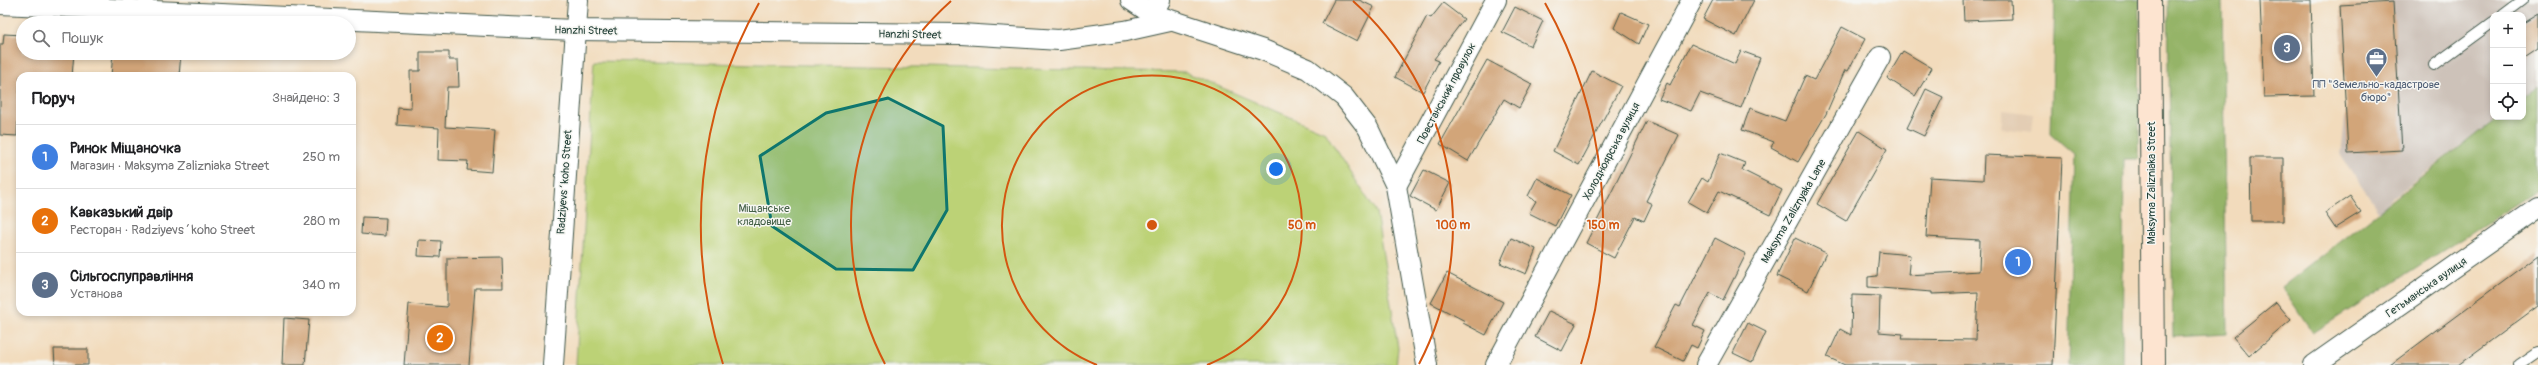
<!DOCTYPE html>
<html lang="uk">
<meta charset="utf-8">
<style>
:root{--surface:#fff;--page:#f6f6f6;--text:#202124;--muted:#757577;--line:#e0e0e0;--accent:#1f6fb2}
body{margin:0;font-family:Pangolin,sans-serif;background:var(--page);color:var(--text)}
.controls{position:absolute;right:12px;top:12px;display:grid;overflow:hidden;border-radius:8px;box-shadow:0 2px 6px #0003}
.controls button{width:36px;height:36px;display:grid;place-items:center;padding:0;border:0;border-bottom:1px solid var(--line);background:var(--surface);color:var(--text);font:20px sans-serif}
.you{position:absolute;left:1276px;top:169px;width:14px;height:14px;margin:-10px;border:3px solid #fff;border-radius:50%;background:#1a73e8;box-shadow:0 0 0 6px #1a73e833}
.badge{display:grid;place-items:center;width:26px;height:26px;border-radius:50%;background:var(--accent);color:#fff;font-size:13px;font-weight:700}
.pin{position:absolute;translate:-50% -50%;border:2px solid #fff;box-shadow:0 1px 4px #0006}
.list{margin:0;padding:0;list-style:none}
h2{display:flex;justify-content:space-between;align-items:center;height:52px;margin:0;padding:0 16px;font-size:17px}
h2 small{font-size:13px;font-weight:400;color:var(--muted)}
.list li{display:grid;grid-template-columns:26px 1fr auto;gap:12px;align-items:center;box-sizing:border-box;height:64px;padding:0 16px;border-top:1px solid var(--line)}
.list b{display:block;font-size:15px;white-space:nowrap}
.list p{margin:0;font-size:13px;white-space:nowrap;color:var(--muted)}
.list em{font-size:13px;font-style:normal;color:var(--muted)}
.icon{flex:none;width:22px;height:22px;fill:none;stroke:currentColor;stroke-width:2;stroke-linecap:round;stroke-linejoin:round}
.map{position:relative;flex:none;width:2538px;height:365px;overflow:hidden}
.search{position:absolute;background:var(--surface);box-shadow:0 2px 6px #0003;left:16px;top:16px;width:340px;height:44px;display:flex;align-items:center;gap:10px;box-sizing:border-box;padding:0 14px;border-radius:22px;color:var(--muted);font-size:15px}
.panel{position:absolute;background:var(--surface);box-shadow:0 2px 6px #0003;left:16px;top:72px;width:340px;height:244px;border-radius:12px}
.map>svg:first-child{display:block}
.built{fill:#e3cdb4}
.industrial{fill:#cdc2b9}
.green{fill:#bcd276;stroke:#6e8855}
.forest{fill:#95b467;stroke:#5a784e}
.building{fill:#d2a579}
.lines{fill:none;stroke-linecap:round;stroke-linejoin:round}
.lane-casing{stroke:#3f5548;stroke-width:12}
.street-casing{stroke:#3f5548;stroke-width:22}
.secondary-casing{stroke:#3f5548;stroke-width:24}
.lane{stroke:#fff;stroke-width:10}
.street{stroke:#fff;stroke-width:20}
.secondary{stroke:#fde4d0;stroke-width:22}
.marked{fill:#0f766e;fill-opacity:0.2;stroke:#0f766e;stroke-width:3;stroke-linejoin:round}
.ring{fill:none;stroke:#d45610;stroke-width:2}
.labels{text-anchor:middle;stroke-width:3;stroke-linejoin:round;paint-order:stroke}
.street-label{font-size:11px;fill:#1f3d34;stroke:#f6f6f2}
.service-label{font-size:11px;fill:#4e5e75;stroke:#f6f6f2}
.park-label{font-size:11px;fill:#3e5b41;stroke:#f6f6f2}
.centre{fill:#d45610;stroke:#f6f6f2;stroke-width:2}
.ring-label{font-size:12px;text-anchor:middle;font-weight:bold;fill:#d45610;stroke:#f6f6f2;stroke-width:3;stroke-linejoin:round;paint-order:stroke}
</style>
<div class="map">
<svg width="2538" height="365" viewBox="0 0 2538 365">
<rect width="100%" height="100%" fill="#f6f6f2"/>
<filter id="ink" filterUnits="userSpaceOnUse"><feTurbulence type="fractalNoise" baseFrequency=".025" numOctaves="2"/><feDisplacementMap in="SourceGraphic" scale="8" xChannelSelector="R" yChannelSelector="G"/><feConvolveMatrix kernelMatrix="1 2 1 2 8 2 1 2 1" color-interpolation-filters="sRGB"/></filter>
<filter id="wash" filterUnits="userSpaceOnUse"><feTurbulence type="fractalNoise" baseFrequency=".012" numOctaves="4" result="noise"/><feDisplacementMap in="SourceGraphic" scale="16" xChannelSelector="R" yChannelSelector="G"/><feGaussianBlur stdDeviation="0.9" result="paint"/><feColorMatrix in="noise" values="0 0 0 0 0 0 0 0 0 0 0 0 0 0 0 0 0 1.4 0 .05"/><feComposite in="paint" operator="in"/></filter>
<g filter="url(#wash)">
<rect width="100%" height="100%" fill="#f2dbbc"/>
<polygon class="built" points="2003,110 2033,114 2031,132 2001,128"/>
<polygon class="industrial" points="2385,0 2538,0 2538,86 2523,98 2523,15 2493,15 2493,117 2498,117 2392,198 2379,212 2341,156 2346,108 2340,5 2385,3"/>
<polygon class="green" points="594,61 1185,72 1325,132 1376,212 1398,348 1396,365 576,365"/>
<g class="forest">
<polygon points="2055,0 2140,0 2139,159 2124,159 2122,365 2068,365 2074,154 2051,134"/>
<polygon points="2168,0 2222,0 2227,334 2173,337"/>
<polygon points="2538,86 2538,190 2313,333 2282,287 2498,117 2523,117 2523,98"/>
</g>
<g id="blocks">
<g class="building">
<polygon points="1334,0 1359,0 1374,7 1357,41 1322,23"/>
<polygon points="1713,0 1754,0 1736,36 1703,19"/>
<polygon points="1963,0 2011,0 2012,19 1964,21"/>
<polygon points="2260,0 2311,0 2314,96 2264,97"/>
<polygon points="2393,2 2402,150 2348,153 2340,5"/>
<polygon points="1443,3 1464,19 1434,59 1439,61 1423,92 1395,77 1427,16 1431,18"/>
<polygon points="1515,7 1543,21 1531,46 1502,32"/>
<polygon points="1621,12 1648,24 1639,44 1614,28"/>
<polygon points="2538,14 2538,49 2523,59 2523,23"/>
<polygon points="1842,27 1865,39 1848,71 1845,70 1826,114 1798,162 1771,147 1774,142 1742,130 1750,108 1785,121 1805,76 1814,80"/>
<polygon points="4,34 23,35 23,53 74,53 72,76 20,76 17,136 0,135 0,44 3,44"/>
<polygon points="1691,44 1735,64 1741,51 1760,58 1741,108 1700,93 1691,111 1659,99 1667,83 1670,85"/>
<polygon points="1903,51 1932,68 1915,96 1887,78"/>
<polygon points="420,52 449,52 449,60 458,60 459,87 447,87 445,127 495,130 492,172 467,170 468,161 438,160 439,128 397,125 398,108 411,109 410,71 420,71"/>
<polygon points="113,53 181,53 179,76 111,76"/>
<polygon points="1487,60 1532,84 1519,108 1504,99 1468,161 1440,144"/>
<polygon points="1592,71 1621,86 1579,165 1553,151"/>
<polygon points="1926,89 1943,97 1924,136 1907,128"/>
<polygon points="1647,121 1679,135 1646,201 1652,204 1644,221 1635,217 1614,258 1586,243"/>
<polygon points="1859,131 1887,149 1846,221 1817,204"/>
<polygon points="1720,153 1745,163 1742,170 1782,190 1770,215 1719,191 1707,213 1688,202 1702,178 1708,182"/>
<polygon points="1984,155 2062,158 2053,365 1845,365 1827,357 1840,329 1851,335 1852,295 1880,296 1879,332 1903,334 1902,339 1976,340 1978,292 1932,294 1932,292 1868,287 1868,277 1877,276 1879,252 1910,255 1908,275 1979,271 1980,240 1926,237 1930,177 1983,180"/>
<polygon points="2250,158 2283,158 2283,221 2251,221"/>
<polygon points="1424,170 1450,183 1436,210 1410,196"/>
<polygon points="1537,178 1571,195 1555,226 1529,213 1536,201 1528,196"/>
<polygon points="2350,196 2361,212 2335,228 2325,213"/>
<polygon points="362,217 386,218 385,236 361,234"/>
<polygon points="1511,238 1536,249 1526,274 1500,263"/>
<polygon points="1715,238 1746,254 1723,300 1710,293 1693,325 1705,331 1697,348 1691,345 1683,361 1654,347 1676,305 1680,307"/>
<polygon points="1795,238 1826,253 1808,291 1777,276"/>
<polygon points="419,240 441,241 440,257 418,256"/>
<polygon points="2538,255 2538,306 2458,365 2390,365"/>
<polygon points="502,257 503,288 475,288 469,365 404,365 409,304 447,307 447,258"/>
<polygon points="1447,273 1503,302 1486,335 1463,323 1465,321 1431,303"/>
<polygon points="2276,302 2291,320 2249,356 2233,337"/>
<polygon points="1549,311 1576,324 1562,351 1535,337"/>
<polygon points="284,318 309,320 305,365 282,365"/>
<polygon points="1748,323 1766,332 1752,362 1733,353"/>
<polygon points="54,349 88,349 88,365 55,365"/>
</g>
</g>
</g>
<g filter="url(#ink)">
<use href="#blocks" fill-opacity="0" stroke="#3f5548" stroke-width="1"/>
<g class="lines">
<defs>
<g id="lane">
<polyline points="2503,15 2523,0"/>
<polyline points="2434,65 2493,22"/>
<polyline points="2519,365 2538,352"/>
</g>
<g id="street">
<polyline points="1131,0 1152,14"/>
<polyline points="1160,0 1152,14 1263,50 1308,69 1344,97 1368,128 1396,186 1427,365"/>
<polyline points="0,4 574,30 961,34 1059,40 1125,31 1170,21"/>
<polyline points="1396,186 1496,0"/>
<polyline points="553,365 578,0"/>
<polyline points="1496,365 1692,0"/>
<polyline points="1706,365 1880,57"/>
<polyline points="2314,365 2538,208"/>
</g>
<polyline id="secondary" points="2150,0 2153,365"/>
</defs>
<use href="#lane" class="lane-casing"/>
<use href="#street" class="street-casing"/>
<use href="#secondary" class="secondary-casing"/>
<use href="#lane" class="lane"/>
<use href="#street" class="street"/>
<use href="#secondary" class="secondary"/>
</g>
</g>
<path class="marked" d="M888,98L943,126L947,210L913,270L836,269L772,226L760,156L826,113Z"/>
<g class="ring">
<path d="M1097 365A150 150 0 1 1 1207 365"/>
<path d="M885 364A301 301 0 0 1 951 1M1353 1A301 301 0 0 1 1419 364"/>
<path d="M723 364A451 451 0 0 1 759 3M1545 3A451 451 0 0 1 1581 364"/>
</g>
<defs>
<symbol id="office-pin" viewBox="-11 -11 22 30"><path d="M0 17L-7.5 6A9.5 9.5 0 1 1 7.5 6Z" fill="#5c6f8a" stroke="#f6f6f2"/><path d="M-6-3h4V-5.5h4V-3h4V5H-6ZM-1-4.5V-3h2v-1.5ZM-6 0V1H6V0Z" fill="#fff"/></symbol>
</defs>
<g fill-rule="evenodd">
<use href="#office-pin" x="2364" y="46" width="25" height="34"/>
</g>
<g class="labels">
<g class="street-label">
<text transform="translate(586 30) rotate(1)" y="4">Hanzhi Street</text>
<text transform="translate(910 34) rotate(1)" y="4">Hanzhi Street</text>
<text transform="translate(1446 93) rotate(-62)" y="4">Повстанський провулок</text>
<text transform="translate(1611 151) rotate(-62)" y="4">Холодноярська вулиця</text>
<text transform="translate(564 182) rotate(-86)" y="4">Radziyevsʹkoho Street</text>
<text transform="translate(2151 183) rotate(-90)" y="4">Maksyma Zalizniaka Street</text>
<text transform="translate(1793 211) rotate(-60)" y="4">Maksyma Zaliznyaka Lane</text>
<text transform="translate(2426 287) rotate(-35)" y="4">Гетьманська вулиця</text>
</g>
<g class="service-label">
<text x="2376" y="88">ПП "Земельно-кадастрове<tspan x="2376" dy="13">бюро"</tspan></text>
</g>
<g class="park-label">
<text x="764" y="212">Міщанське<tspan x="764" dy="13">кладовище</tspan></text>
</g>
</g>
<circle cx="1152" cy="225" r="6" class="centre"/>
<g class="ring-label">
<text x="1302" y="229">50 m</text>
<text x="1453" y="229">100 m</text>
<text x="1603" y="229">150 m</text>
</g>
</svg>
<div class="controls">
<button>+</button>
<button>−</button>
<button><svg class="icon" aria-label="locate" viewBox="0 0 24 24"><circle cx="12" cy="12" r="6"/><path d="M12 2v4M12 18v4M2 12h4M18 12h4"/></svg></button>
</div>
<div class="you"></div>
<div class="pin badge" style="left:2018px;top:262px;background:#3f7fe0">1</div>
<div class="pin badge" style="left:440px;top:338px;background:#e8710a">2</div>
<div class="pin badge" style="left:2287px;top:48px;background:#5c6f8a">3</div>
<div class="search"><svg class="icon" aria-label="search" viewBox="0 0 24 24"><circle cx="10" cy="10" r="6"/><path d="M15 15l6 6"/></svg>Пошук</div>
<section class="panel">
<h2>Поруч<small>Знайдено: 3</small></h2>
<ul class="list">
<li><span class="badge" style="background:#3f7fe0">1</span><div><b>Ринок Міщаночка</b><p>Магазин · Maksyma Zalizniaka Street</p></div><em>250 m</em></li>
<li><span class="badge" style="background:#e8710a">2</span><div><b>Кавказький двір</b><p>Ресторан · Radziyevsʹkoho Street</p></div><em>280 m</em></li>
<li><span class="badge" style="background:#5c6f8a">3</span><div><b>Сільгоспуправління</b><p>Установа</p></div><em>340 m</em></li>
</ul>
</section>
</div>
